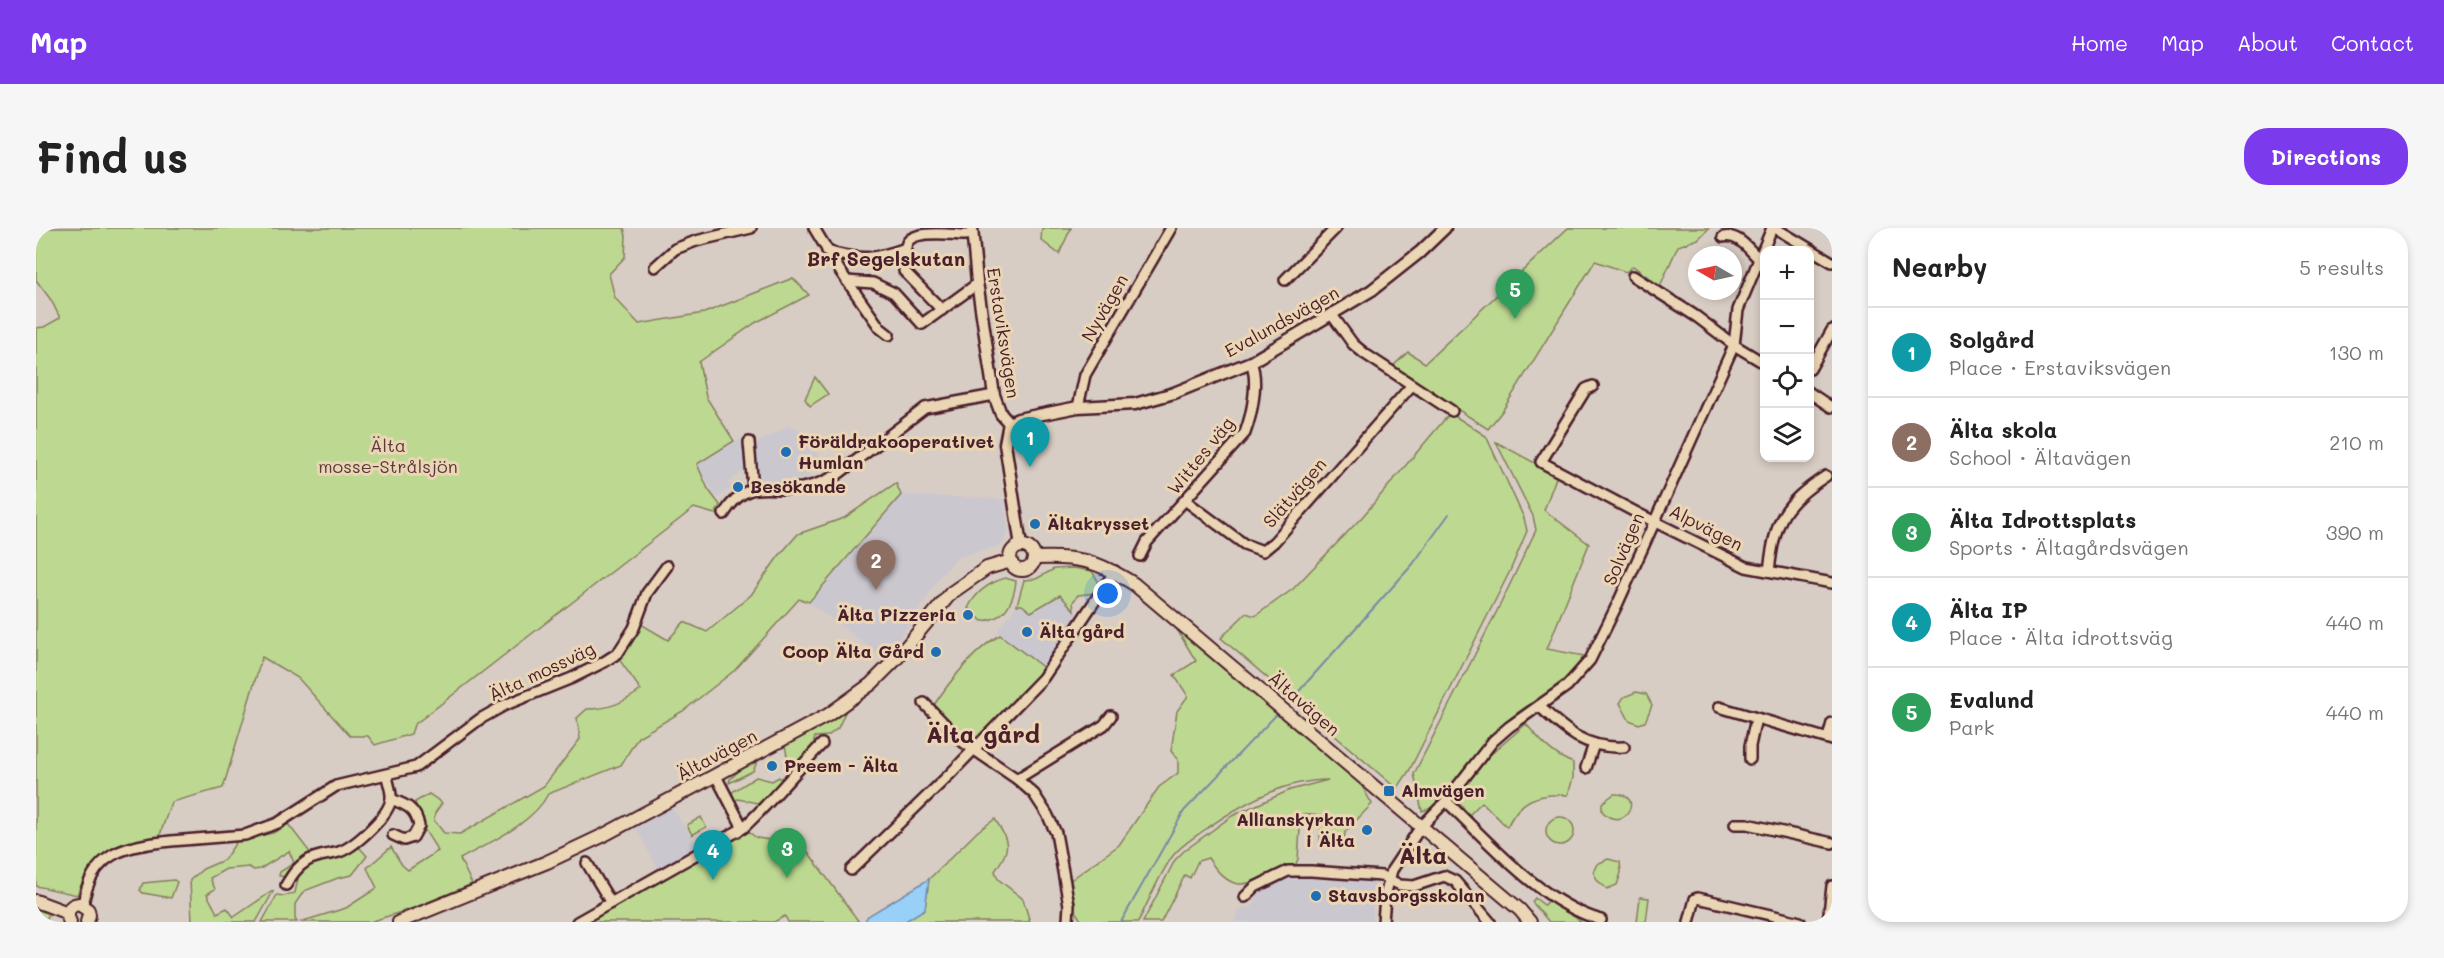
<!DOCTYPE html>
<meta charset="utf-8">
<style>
:root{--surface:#fff;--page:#f6f6f6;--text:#222;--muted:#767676;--line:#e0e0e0;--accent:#7c3aed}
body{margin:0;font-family:Mali,sans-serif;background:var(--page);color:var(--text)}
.controls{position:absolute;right:18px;top:18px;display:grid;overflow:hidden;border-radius:12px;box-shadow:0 3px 9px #0003}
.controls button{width:54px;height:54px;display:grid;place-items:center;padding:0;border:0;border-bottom:2px solid var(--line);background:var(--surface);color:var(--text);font:30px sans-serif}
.compass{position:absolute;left:1652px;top:18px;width:54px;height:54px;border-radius:50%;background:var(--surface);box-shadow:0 3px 9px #0003;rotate:279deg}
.you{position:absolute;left:1072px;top:366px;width:21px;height:21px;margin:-15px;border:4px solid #fff;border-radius:50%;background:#1a73e8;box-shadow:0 0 0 9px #1a73e833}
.badge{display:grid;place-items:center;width:39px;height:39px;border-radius:50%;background:var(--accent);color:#fff;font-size:20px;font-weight:700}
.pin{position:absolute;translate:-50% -50px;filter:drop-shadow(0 2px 3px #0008)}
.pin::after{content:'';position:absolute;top:32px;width:21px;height:18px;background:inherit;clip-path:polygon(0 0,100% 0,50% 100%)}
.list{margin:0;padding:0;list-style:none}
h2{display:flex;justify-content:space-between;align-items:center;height:78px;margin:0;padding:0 24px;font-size:26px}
h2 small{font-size:20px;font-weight:400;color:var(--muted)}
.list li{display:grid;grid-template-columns:39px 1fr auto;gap:18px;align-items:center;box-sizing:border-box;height:90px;padding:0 24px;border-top:2px solid var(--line)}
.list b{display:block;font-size:22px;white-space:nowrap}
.list p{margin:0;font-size:20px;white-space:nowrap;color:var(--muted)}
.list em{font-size:20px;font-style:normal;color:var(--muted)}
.icon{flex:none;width:33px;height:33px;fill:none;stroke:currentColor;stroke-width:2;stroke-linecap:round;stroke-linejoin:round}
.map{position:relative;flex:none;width:1796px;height:694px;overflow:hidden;border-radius:24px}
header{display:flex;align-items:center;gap:36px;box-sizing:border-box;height:84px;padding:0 30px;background:var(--accent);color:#fff}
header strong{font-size:28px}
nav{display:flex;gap:33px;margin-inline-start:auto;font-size:21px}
.intro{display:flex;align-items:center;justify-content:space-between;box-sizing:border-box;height:144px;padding:0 36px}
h1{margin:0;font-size:42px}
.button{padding:15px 27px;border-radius:24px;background:var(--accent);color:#fff;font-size:21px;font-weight:700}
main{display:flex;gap:36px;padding:0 36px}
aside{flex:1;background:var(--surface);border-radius:24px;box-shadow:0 3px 9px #0003}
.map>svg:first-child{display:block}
.built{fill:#cbc7cf}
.green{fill:#bdd991;stroke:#847c5e;stroke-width:1.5}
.water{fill:#98d0f7;stroke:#7989a5;stroke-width:1.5}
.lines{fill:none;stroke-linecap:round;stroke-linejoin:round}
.stream{stroke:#7989a5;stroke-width:2}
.minor-casing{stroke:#4a1f2b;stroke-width:14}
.tertiary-casing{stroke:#4a1f2b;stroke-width:15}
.secondary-casing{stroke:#4a1f2b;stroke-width:16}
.minor{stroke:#ead5b4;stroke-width:9}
.tertiary{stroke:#ead5b4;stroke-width:10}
.secondary{stroke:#ead5b4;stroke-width:12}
.poi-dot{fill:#1f6fb2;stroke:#ead5b4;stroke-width:2}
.labels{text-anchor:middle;stroke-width:6;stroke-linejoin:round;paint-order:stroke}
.street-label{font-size:18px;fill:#4a1f2b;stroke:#ead5b4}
.poi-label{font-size:18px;font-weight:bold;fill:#4a1f2b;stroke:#ead5b4;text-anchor:start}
.park-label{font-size:18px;fill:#5b3b3a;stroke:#ead5b4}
.neighbourhood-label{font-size:20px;font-weight:bold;fill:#4a1f2b;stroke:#ead5b4}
.district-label{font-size:24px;font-weight:bold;fill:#4a1f2b;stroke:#ead5b4}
</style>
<header>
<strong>Map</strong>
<nav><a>Home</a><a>Map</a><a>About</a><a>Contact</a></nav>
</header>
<div class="intro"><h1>Find us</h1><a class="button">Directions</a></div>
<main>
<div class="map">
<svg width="1796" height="694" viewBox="0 0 1796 694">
<rect width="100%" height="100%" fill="#d8cdc4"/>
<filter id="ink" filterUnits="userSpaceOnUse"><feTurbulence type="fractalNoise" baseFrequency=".0167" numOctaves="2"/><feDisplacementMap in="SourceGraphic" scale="12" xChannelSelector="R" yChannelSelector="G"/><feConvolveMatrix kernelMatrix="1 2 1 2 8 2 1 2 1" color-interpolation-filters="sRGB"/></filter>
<g filter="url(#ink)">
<g class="built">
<polygon points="752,198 763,202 786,232 772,242 774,250 731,255 722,248 720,216"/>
<polygon points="705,211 712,225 713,232 709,242 692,254 695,260 680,270 661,236"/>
<polygon points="865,267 968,271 972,301 968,314 964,318 922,329 904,349 850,431 773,375"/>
<polygon points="1024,366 1044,389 1008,440 964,407 962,402 981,377 1004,380"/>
<polygon points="634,576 663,622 624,644 597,595"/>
<polygon points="1265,647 1339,652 1336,694 1198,694 1204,681 1215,680 1225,661 1249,649"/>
</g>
<g class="green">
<path d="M0,0H588L590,8L589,29L573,46L579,70L603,96L668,85L757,50L773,67L719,95L663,134L670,169L698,213L661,236L672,261L684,277L679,286L658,280L378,497L375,506L339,517L332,508H314L262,450L226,429L187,560L135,574L123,610C80,615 57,622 41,667L0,658V100L8,99L24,90L15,72L0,52Z"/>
<polygon points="1006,0 1035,0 1023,26 1005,12"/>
<polygon points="1532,0 1673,0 1662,11 1642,18 1624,58 1597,38 1590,44 1559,33 1467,182 1452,201 1356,139 1372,124 1389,135"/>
<polygon points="779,149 792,166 774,178 769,171"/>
<polygon points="1414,185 1450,208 1488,290 1491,303 1474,343 1373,543 1361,561 1185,410 1210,385 1219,388 1257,361 1327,288"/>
<path d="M1460,214L1521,247L1508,282L1553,316L1511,421L1548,428C1529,459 1498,470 1471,493C1443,517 1422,550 1399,579L1386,583L1378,546L1464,377L1500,302L1497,288Z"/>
<path d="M860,255L865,267L773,374L763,371L699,442L647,483L602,509L585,537L512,566C497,596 452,615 424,631L436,656L380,679L334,694H264L310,680L341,660L331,640L355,619L366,637L372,642L402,623L388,601L379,574L393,566L406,575L399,585L398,592L408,605L424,606L508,558L544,511L541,490L551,481C573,481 587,475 605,462L582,430L591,423L605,396L632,412L648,394L671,404L715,367L742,329L762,306L808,290Z"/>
<polygon points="1037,340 1056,343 1062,353 1060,365 1042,367 1037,374 1038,382 1024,367 995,384 986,377 981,377 988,352 1000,351 1018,341"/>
<path d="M969,350L980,353C978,374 968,392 946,393L932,380C940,364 952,355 969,350Z"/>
<path d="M1137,395H1143L1324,555L1336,576L1309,604L1308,614L1284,616L1285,588L1265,586L1262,631L1259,638C1218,645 1204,679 1172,630L1162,633L1154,650L1149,647L1125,694H1107L1139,632L1148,623L1196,588L1254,562L1292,552C1246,552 1204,577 1167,603C1156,611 1144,618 1136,629C1122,649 1113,673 1102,694H1046L1038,681L1032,654L1083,617L1123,559L1142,545V532L1135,523L1141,483L1152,468L1138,447L1160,433Z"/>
<path d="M964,407L1008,440L942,510C923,516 908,493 896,480C913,454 937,423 964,407Z"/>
<polygon points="1600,464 1610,466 1616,477 1609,494 1603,496 1593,492 1584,475 1588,469"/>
<polygon points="811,480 802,500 792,508 779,509 775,524 753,539 749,517"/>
<path d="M1490,496C1504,512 1516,527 1537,535V550L1532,567C1502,565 1484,571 1471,599L1446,574L1433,587L1420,570L1453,528Z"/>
<polygon points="738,522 721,534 717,543 693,555 694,551 710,537"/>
<polygon points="720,549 736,553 743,549 746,552 726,576 702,571 698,573 696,564"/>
<path d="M1578,566C1611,565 1588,608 1566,583V575Z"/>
<polygon points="665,589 670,599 656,607 651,597"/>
<circle cx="1524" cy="603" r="14"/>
<path d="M959,591C974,616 975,619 959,643L962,651L987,671L994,694H868L889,680L893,651L942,603Z"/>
<polygon points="252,596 276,627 261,637 250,649 243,648 244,644 258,635 253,623 224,641 218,642 213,639 190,641 174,650 179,661 171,666 181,685 191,680 198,689 238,662 220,694 156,694 154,652 167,641 188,632 201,613 237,605"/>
<polygon points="707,600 721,610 767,617 823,694 752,694 749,688 738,694 541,694"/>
<polygon points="323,619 331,628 316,647 302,650 268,663 259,676 259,691 261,694 226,694 241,667 248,668 259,665 263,646 268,641 283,633 306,627"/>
<polygon points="1572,631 1584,634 1585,645 1581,657 1571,661 1562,653 1557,644 1561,636"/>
<polygon points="138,652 141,654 135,670 107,665 104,662 107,655"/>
<polygon points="1604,669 1613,670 1610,694 1601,694"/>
<polygon points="1499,670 1508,677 1514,670 1545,694 1513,694 1496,674"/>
<polygon points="0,676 14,681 10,694 0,694"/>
</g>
<polygon class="water" points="893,651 889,681 868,694 828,694 832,688"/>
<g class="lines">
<g class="stream">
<polyline points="1255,472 1377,336 1413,286"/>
<polyline points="1085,694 1148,583 1243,484"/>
</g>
<defs>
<g id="minor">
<polyline points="778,0 804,43 844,100 853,107"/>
<polyline points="1739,0 1796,34"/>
<path d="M1687,9C1703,5 1713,22 1724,32"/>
<path d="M791,23C822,33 840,31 870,20"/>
<polyline points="619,39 639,21 660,13 715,0"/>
<polyline points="1597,48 1661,89 1698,117 1728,135"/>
<polyline points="1249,52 1300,0"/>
<polyline points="811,53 837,55 858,65 886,96 941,56"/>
<path d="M906,82L868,43C869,35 868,22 871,15C878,1 916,7 930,7"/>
<polyline points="1296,87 1317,116 1329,126 1416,183"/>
<polyline points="1774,141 1796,102"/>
<polyline points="1557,158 1550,161 1505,234 1603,286 1710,339 1796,355"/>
<polyline points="1774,165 1795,179"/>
<polyline points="1042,179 1049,147 1135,0"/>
<polyline points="713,214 717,261"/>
<polyline points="1150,273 1208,316 1227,323 1238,314 1376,157"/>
<path d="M688,286C712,248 730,265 766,260C778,258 790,253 801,247L889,180L958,167"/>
<path d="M1104,328L1111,314L1209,205C1216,186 1223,153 1215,134"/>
<path d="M1733,343C1739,292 1747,276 1790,248"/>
<polyline points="888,475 924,512 981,551 998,566 1011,586 1020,605 1033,677 1032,692"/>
<path d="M1503,478C1530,503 1549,521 1588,519"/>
<polyline points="1683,479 1796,512"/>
<polyline points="1792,510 1796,495"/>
<polyline points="1714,531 1714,518 1720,490"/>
<polyline points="1550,540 1558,516"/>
<polyline points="981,551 1068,497 1075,488"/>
<path d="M355,571C371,577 380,581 383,598L377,609L368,612L357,607"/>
<path d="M1410,573C1454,615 1505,675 1565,692"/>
<polyline points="1699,596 1711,596 1796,615"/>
<path d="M707,600C735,574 759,544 786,516"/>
<polyline points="551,635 575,675"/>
<polyline points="815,642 915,545 1007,450 1079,343"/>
<path d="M250,657C256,647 261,639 271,633C281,627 293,627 303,624C318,619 353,588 355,571C356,564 352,555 351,548"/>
<polyline points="1209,669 1219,659 1252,643 1275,643 1346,648 1364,657 1378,658 1408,648 1419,653 1454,694"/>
<path d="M47,677C55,624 89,618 135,613C160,611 185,609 209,607L242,595L300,558L380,539L444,491L469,477L536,450L568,434L582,425L598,400L611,365L631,338"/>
<polyline points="541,694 707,600 680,548"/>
<polyline points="1347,694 1349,668 1356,642 1384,600 1410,573 1457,513 1473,499 1531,458 1554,432 1582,375 1698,117 1702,82 1736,0"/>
<polyline points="1653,694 1659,671 1662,670 1764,694"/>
<polyline points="1792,694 1796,658"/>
</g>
<g id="tertiary">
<polyline points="936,0 941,54 958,167 965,186 973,195"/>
<polyline points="973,195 982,191 1042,179 1099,176 1138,165 1215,134 1336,62 1384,24 1409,0"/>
<polyline points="973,195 969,216 985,318"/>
</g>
<g id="secondary">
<circle cx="986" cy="330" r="12"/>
<path d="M998,330C1042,328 1060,332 1098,356L1484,682L1494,694"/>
<polyline points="0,673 32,685"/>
<path d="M34,694C29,685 33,677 43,676L52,682L53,687L51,694"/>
<polyline points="363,694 511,634 566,608 792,487 835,456 861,430 915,365 951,340 975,333"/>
</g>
</defs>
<use href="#minor" class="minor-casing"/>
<use href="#tertiary" class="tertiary-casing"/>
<use href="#secondary" class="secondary-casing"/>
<use href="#minor" class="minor"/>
<use href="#tertiary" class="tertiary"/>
<use href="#secondary" class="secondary"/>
</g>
</g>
<g class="poi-dot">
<circle cx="750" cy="224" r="6"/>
<circle cx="702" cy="259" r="6"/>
<circle cx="999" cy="296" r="6"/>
<circle cx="932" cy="387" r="6"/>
<circle cx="991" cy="404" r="6"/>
<circle cx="900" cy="424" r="6"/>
<circle cx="736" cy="538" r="6"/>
<rect x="1347" y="557" width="12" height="12" rx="3"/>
<circle cx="1331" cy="602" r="6"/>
<circle cx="1280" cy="668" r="6"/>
</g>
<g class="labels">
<g class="street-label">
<text transform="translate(1069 80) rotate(-60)" y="6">Nyvägen</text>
<text transform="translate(1246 94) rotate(-29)" y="6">Evalundsvägen</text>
<text transform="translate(967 105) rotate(81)" y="6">Erstaviksvägen</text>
<text transform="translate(1165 228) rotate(-51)" y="6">Wittes väg</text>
<text transform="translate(1259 265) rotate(-49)" y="6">Slätvägen</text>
<text transform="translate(1670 300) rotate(27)" y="6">Alpvägen</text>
<text transform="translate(1588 321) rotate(-67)" y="6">Solvägen</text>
<text transform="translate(506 444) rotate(-25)" y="6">Älta mossväg</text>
<text transform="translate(1268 476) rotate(41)" y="6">Ältavägen</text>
<text transform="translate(681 527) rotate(-28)" y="6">Ältavägen</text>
</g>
<g class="poi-label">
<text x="762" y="220">Föräldrakooperativet<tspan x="762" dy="21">Humlan</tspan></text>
<text x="714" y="265">Besökande</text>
<text x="1011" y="302">Ältakrysset</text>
<text x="920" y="393" text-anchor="end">Älta Pizzeria</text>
<text x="1003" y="410">Älta gård</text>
<text x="888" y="430" text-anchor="end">Coop Älta Gård</text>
<text x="748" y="544">Preem - Älta</text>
<text x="1365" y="569">Almvägen</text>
<text x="1319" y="598" text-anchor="end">Allianskyrkan<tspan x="1319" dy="21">i Älta</tspan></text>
<text x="1292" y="674">Stavsborgsskolan</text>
</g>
<g class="park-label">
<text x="352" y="224">Älta<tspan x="352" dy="21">mosse-Strålsjön</tspan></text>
</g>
<g class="neighbourhood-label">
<text x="850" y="38">Brf Segelskutan</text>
</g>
<g class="district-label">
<text x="947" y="515">Älta gård</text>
<text x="1387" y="636">Älta</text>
</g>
</g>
</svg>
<div class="controls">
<button>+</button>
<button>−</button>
<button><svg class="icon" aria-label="locate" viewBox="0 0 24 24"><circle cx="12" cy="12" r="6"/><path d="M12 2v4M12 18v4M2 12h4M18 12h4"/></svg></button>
<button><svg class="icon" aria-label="layers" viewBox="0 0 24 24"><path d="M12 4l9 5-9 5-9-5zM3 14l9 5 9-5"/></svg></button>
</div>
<svg class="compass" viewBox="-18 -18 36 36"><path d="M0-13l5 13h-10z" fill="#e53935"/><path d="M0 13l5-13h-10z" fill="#767676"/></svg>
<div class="you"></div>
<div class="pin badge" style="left:994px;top:239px;background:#0f9aa8">1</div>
<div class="pin badge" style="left:840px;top:362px;background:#8d6e63">2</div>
<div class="pin badge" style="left:751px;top:650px;background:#2e9e5b">3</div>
<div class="pin badge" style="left:677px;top:652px;background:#0f9aa8">4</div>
<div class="pin badge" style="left:1479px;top:91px;background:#2e9e5b">5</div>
</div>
<aside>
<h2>Nearby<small>5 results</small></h2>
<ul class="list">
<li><span class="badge" style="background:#0f9aa8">1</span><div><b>Solgård</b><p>Place · Erstaviksvägen</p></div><em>130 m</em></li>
<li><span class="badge" style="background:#8d6e63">2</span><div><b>Älta skola</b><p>School · Ältavägen</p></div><em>210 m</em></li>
<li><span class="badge" style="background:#2e9e5b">3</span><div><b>Älta Idrottsplats</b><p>Sports · Ältagårdsvägen</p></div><em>390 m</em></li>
<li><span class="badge" style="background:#0f9aa8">4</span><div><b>Älta IP</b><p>Place · Älta idrottsväg</p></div><em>440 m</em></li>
<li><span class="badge" style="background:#2e9e5b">5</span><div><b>Evalund</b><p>Park</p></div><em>440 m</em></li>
</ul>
</aside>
</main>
